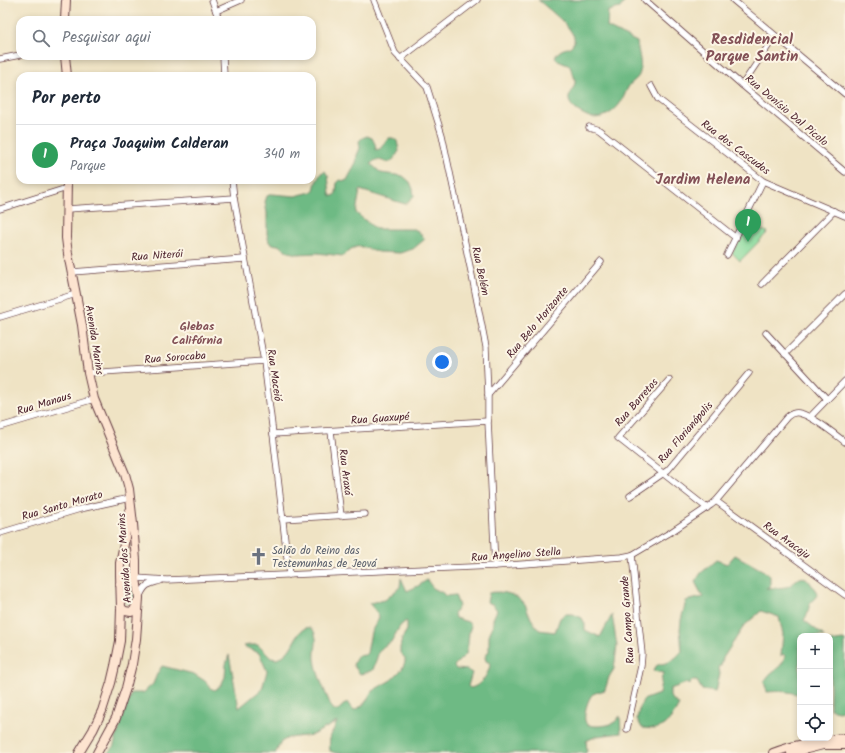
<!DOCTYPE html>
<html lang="pt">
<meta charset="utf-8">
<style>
:root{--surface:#fff;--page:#f2f2f3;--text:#1f2937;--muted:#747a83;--line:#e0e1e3;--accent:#0b8043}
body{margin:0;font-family:Kalam,sans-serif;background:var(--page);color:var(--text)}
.controls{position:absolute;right:12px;bottom:12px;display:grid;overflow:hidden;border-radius:8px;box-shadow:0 2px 6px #0003}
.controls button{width:36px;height:36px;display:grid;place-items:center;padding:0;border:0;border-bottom:1px solid var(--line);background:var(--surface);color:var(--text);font:20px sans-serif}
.you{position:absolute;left:442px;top:362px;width:14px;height:14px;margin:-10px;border:3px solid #fff;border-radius:50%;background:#1a73e8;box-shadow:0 0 0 6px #1a73e833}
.badge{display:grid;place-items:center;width:26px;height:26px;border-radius:50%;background:var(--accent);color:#fff;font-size:13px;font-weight:700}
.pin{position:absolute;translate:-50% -33px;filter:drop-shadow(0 1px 2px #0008)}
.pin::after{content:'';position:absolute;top:21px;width:14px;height:12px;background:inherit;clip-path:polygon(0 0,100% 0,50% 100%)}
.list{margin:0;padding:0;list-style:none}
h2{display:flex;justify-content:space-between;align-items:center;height:52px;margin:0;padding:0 16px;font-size:17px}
h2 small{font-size:13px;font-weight:400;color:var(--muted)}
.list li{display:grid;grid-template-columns:26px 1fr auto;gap:12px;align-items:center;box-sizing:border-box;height:60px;padding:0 16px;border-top:1px solid var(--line)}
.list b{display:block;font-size:15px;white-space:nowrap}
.list p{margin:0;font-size:13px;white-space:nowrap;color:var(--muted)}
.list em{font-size:13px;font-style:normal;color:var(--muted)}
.icon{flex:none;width:22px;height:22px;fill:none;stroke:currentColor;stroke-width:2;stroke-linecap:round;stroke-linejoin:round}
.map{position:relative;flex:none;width:845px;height:753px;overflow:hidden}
.search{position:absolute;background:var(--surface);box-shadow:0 2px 6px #0003;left:16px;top:16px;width:300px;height:44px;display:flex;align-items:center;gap:10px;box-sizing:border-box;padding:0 14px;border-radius:12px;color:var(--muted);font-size:15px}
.panel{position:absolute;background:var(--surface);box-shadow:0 2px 6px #0003;left:16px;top:72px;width:300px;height:112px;border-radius:12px}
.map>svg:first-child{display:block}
.green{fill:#88da9c;stroke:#697c64}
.forest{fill:#6eba84;stroke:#5c6c58}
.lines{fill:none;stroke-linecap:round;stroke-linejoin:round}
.street-casing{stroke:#633c42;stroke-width:7}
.secondary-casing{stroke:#633c42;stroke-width:10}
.street{stroke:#fff;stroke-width:5.5}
.secondary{stroke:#fde4d0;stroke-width:8}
.labels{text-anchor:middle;stroke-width:4;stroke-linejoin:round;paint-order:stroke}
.street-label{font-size:11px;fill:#4a1f2b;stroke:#fcf5e5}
.worship-label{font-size:11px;fill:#5b616d;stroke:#fcf5e5;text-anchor:start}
.neighbourhood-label{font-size:12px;font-weight:bold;fill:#835157;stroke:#fcf5e5}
.district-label{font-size:15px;font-weight:bold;fill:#835157;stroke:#fcf5e5}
</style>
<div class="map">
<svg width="845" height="753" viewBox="0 0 845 753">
<rect width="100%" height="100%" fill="#fcf5e5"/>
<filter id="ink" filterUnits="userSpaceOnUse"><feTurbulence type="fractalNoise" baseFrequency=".025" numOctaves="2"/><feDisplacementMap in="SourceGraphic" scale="8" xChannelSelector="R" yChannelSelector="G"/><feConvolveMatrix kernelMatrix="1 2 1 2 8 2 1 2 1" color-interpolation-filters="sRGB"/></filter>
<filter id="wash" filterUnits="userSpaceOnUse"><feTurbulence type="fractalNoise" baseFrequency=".012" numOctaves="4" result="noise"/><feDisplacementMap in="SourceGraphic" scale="16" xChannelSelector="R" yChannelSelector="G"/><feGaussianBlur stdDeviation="0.9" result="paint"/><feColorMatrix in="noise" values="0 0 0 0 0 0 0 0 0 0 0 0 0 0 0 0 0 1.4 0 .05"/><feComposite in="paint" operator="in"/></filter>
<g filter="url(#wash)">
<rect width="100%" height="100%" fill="#efe3c4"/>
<g class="green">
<polygon points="748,226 768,232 740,261 732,253"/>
<path d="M127,586H133C137,592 136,599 132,604L126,603C123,599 122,590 127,586Z"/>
</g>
<g class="forest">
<path d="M538,0H626L620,8L608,11L607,27L637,42C638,51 642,63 640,72C639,79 632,81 629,86C626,90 625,95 622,100C616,112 600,122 587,116C581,113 574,110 570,103C566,96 574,90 575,83C576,78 571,71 570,66L558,61L555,57C556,56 557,53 559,52C564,47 570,50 574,42C578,31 546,7 538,0Z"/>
<path d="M367,136L372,138L375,144L376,150L380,149L389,138H393L397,141L399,151C397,154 393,161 390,162C384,164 378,155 371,164L381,173L403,176L410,182L413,189L414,196L405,204L360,190L356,213L376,229H414L418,231L425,239L413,249L400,253L378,252L359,246L351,249L343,256L317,253L297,254L289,252L278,245L271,244L269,242L267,234V213L265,202L267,196L272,194L295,196L311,192L314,190L316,182L321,173L325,171L328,176L330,194L331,196H334L336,193L337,183L340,180L345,181L347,180L356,163L357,155L360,148L359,141L362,138Z"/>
<path d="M735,555L762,570L770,576V587L766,588C771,588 785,588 789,586C794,583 798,575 806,578C809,580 815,590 818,594L810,604L807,615L804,620L824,636H800V695C789,691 779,691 767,692L764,682C766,679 768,676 770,674C778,667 782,667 785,656L783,654L781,656L783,634L779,617L761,611L744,626L723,658L721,666H719L718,668L719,674L715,692L702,690L697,681H691L690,684L687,683L670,689V697L679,705C674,715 667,726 655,729C651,729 646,728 642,728L637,719L639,710L643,700L659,694L662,676L664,673L653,671C656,661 665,666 672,660C676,658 679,654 682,651L680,630L681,620L686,601L703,597L695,582L701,573L716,560L727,564Z"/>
<path d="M401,578L407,591L418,586L427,580L433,588L443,593L445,596L455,595L459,606L454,614L455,618L468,622L471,626L469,632L468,644L466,654L454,666L456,669L467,670L472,673L468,686L470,688C480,687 490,673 490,663L486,661L485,657L489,651V635L493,625V619L497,610L492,604L487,602L489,593C502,590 517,594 525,605C527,608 527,611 529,614C531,620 536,625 539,630L555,632L560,618L565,614H573L582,618L585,624V630L600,637L612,615L617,646L614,669L609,677L605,690C602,691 597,692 593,694C588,697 582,718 586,723C590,728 608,726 613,723C616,722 618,718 620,716L621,733L597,736L586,741L587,750L586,753H336L330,751C328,735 332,735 337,722L312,735L288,738L281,742L276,752V753H108L113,748L131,693H143L153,684L157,674L162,666L194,674L205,681L212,689L215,690L221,685L225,677L226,664L229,655L239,708L262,689L267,671L259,653L243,646L250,645H258L271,658L277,659C281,657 286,654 289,650C294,644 298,630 306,628C311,626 314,630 315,634C318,643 314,650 315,659C317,675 325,691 331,706L334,710H338L347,702L352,709L356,710L365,703L372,691L391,680L402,669L405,662V658L400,653V648L402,638L407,630V622L406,621L400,626L391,642L384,646L379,651L373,670L365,673L360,674L353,665L357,656L365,655L367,653L371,632L379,618L378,614L369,603L385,600L400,587Z"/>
<polygon points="843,640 845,641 845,710 838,711 830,709 830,642"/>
</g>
</g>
<g filter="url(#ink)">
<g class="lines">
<defs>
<g id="street">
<polyline points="212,0 219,20"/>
<polyline points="374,0 395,53 427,87 442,135 472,276 486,347 488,395 488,421 495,566"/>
<polyline points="645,0 742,85 845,172"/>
<polyline points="733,0 845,94"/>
<polyline points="216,11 241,0"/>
<polyline points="223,56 224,76"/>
<polyline points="0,59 20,55"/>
<polyline points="400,59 477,0"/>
<polyline points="742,85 775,36"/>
<polyline points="651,86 658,99 763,181 845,216"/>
<polyline points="589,127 599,130 736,238"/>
<polyline points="232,180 234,198 264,361 273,434 289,575"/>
<polyline points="0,209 67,188"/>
<polyline points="67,209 234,198"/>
<polyline points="727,255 763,181"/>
<polyline points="72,272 244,259"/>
<polyline points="762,284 834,211"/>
<polyline points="0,317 76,294"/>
<polyline points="766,333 827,399"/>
<polyline points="785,354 845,294"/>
<polyline points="88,373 264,361"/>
<polyline points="669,380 618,438 707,508"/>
<polyline points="488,395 601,262"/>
<polyline points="810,417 845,381"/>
<polyline points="0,427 94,399"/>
<polyline points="331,431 341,516"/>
<polyline points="273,434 488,421"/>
<polyline points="630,496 668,470 749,373"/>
<polyline points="716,501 845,595"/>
<polyline points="282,519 365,514"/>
<polyline points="0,533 80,509 130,498"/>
<path d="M136,578L167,580L495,566L622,557L632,555L671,532L711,505L716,501L787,417C790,414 795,412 799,413C813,416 833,433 845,442"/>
<path d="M139,598C145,584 147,585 160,581"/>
<polyline points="627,729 641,666 642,654 632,555"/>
</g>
<g id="secondary">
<polyline points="65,20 66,0"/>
<polyline points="65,56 67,76"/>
<polyline points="67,180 66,238 68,254 82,325 88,373 94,399 125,474 129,489 133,524 136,560 136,578 139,598 136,639 132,664 126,688 116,718 97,753"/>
<path d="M120,584C125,580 130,577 136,578"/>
<polyline points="121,608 125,611 131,612 134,611 137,602"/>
<polyline points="79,753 93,730 102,711 111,683 115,666 120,641 121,608 120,575 120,563 124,544 129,512"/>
<path d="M773,753C796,744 821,740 845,738"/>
<polyline points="791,753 823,745 845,745"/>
</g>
</defs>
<use href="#street" class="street-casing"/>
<use href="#secondary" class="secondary-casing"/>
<use href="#street" class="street"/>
<use href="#secondary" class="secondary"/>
</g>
</g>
<defs>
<symbol id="church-bare" viewBox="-9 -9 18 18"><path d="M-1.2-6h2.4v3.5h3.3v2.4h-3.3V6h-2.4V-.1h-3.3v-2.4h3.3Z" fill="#6b7280" stroke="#fcf5e5" stroke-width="2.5" paint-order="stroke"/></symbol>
</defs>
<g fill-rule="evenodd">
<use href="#church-bare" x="246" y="544" width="25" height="25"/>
</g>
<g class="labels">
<g class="street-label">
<text transform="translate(787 110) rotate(40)" y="4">Rua Donísio Dal Picolo</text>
<text transform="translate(736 147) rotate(37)" y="4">Rua dos Cascudos</text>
<text transform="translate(157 255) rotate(-4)" y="4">Rua Niterói</text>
<text transform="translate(481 271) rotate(78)" y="4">Rua Belém</text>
<text transform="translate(537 322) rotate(-50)" y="4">Rua Belo Horizonte</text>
<text transform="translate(95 340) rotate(81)" y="4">Avenida Marins</text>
<text transform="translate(175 357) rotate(-4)" y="4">Rua Sorocaba</text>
<text transform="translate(275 375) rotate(82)" y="4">Rua Maceió</text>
<text transform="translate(636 402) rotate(-49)" y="4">Rua Barretos</text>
<text transform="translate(44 403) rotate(-17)" y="4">Rua Manaus</text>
<text transform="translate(380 418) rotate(-4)" y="4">Rua Guaxupé</text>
<text transform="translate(685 432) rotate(-49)" y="4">Rua Florianópolis</text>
<text transform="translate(346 472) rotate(83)" y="4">Rua Araxá</text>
<text transform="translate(62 505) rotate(-16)" y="4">Rua Santo Morato</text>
<text transform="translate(787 540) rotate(36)" y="4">Rua Aracaju</text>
<text transform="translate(516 554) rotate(-4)" y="4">Rua Angelino Stella</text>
<text transform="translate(124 558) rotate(-94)" y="4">Avenida dos Marins</text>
<text transform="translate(627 620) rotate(-94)" y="4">Rua Campo Grande</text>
</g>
<g class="worship-label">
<text x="272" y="554">Salão do Reino das<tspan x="272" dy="13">Testemunhas de Jeová</tspan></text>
</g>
<g class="neighbourhood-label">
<text x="197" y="330">Glebas<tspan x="197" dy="14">Califórnia</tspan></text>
</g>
<g class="district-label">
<text x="752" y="44">Resdidencial<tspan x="752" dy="17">Parque Santin</tspan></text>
<text x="703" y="184">Jardim Helena</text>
</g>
</g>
</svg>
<div class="controls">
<button>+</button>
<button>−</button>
<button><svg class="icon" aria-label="locate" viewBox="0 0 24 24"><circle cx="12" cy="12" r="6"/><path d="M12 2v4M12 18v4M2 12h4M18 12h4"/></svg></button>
</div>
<div class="you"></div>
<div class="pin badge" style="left:748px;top:242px;background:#2e9e5b">1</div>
<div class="search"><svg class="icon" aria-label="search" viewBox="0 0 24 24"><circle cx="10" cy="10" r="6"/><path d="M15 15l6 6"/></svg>Pesquisar aqui</div>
<section class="panel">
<h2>Por perto<small></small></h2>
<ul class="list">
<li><span class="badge" style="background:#2e9e5b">1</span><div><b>Praça Joaquim Calderan</b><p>Parque</p></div><em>340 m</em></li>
</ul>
</section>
</div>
